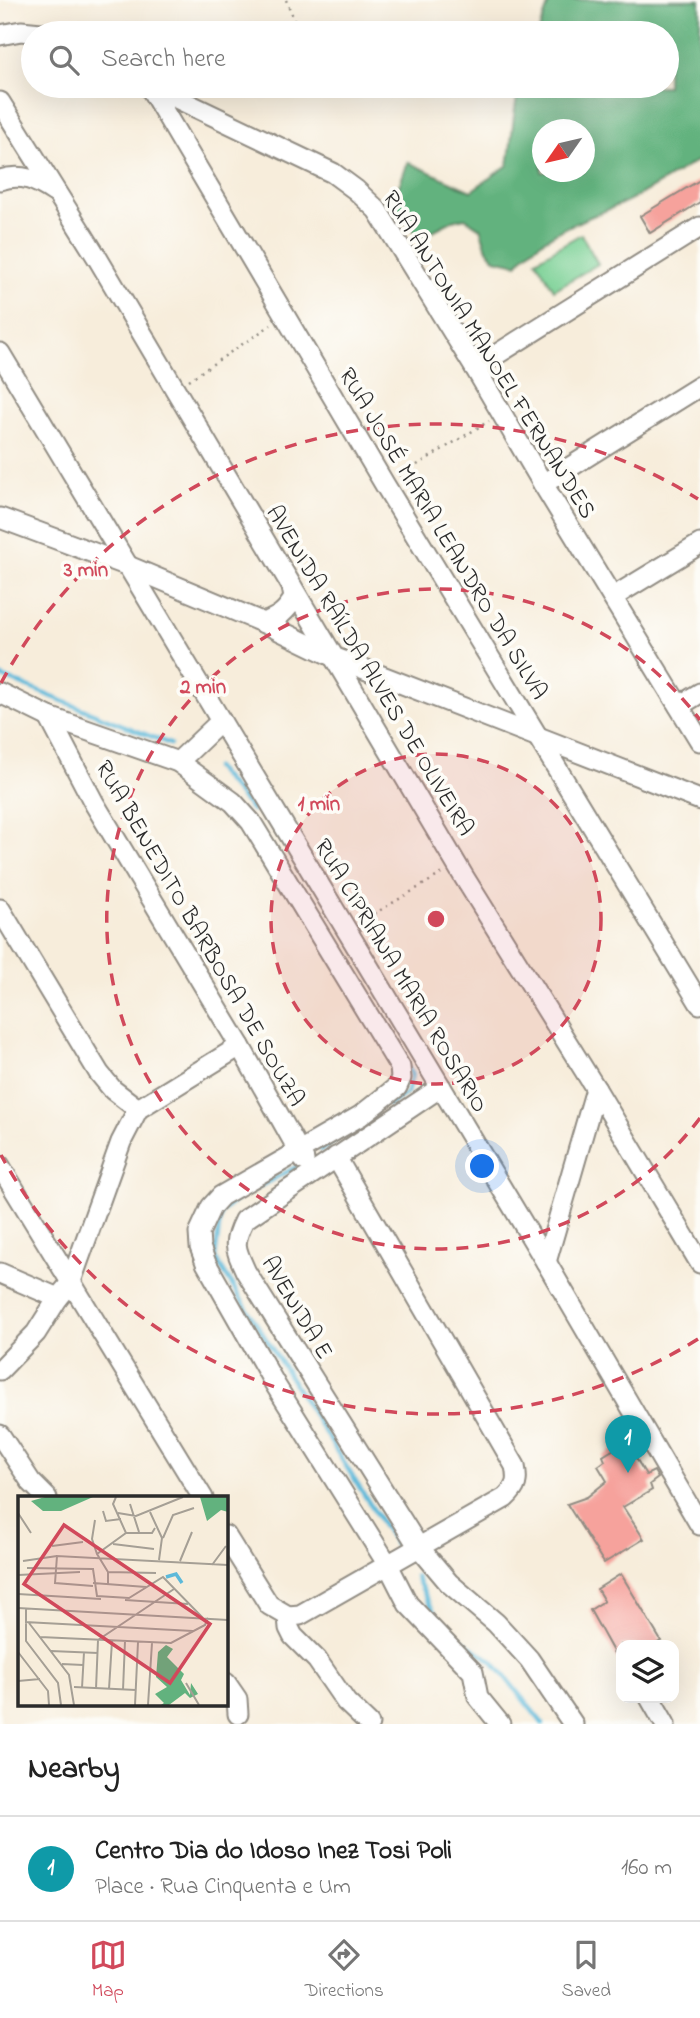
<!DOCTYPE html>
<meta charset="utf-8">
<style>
:root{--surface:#fff;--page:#f2f2f2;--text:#222;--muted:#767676;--line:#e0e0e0;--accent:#d1495b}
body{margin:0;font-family:"Indie Flower",sans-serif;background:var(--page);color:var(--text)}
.controls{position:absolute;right:21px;bottom:21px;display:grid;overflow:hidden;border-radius:14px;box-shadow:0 7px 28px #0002}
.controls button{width:63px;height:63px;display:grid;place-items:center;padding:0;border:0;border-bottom:2px solid var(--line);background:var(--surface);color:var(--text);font:35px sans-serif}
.compass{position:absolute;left:532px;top:119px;width:63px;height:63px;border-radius:50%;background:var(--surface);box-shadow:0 7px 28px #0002;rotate:236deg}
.you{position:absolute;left:483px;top:1167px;width:24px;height:24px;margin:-18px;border:5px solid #fff;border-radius:50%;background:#1a73e8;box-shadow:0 0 0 10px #1a73e833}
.badge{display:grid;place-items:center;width:46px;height:46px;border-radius:50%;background:var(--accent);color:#fff;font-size:23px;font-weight:700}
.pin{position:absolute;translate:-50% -58px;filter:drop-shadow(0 2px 4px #0008)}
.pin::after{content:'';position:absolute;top:37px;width:24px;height:21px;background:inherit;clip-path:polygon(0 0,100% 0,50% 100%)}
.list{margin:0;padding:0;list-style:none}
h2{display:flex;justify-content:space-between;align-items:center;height:91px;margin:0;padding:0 28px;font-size:30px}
h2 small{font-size:23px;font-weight:400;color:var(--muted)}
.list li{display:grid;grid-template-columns:46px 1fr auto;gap:21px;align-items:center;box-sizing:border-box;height:105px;padding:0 28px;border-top:2px solid var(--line)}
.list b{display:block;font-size:26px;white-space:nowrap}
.list p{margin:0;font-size:23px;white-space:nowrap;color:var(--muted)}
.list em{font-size:23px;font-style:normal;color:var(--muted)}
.icon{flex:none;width:38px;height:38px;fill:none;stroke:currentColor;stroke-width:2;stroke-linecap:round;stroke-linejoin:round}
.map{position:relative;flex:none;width:700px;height:1724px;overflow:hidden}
.search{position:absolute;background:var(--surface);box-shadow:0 7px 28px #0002;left:21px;right:21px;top:21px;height:77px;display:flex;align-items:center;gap:18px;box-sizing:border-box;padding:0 24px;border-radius:38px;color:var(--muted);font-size:26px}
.sheet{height:196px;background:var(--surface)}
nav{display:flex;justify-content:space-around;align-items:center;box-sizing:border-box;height:98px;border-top:2px solid var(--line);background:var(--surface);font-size:19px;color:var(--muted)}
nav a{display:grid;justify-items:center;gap:4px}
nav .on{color:var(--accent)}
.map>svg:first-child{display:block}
.green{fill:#79d094;stroke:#527e60;stroke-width:2}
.forest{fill:#62b27e;stroke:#466e54;stroke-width:2;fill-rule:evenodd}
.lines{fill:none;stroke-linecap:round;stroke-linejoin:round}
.stream{stroke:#5cb9da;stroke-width:4.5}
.building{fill:#f6a29c}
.minor-casing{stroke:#918c83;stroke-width:23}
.path{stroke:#918c83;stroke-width:2.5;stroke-dasharray:2 5;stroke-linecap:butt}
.minor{stroke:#fff;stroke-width:19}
.ring{fill:none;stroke:#d1495b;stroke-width:3.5;stroke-dasharray:12 9}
.labels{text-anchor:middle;stroke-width:7;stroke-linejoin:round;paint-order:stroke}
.street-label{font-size:24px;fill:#2b2b2b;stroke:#fdfcf7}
.inset-river{fill:none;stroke:#5cb9da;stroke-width:3.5}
.inset-road{fill:none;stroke:#a59f95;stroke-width:2}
.view{fill:#d1495b;fill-opacity:0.15;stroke:#d1495b;stroke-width:3.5}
.inset-edge{fill:none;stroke:#2b2b2b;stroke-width:3.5}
.centre{fill:#d1495b;stroke:#fdfcf7;stroke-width:3.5}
.ring-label{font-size:21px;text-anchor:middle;font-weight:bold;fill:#d1495b;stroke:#fdfcf7;stroke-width:7;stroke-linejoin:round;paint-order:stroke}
</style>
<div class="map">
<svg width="700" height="1724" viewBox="0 0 700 1724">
<rect width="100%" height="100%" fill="#fdfcf7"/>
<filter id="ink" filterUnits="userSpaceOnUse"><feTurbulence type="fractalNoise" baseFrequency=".0143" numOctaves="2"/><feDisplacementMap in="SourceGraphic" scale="14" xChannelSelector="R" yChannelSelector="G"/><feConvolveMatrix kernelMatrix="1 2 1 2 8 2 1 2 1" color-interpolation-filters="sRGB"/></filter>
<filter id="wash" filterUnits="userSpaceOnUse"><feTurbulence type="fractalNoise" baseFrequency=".00686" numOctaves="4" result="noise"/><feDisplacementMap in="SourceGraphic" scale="28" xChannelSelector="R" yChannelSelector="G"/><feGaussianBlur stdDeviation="1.57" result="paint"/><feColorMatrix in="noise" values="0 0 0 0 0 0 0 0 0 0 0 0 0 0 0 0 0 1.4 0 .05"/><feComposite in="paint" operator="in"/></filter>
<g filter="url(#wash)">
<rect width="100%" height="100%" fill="#f7eddb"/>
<polygon class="green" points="581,234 598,264 554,290 536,260"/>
<path class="forest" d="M550,0H700V159C674,174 647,193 619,205C584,220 542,233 517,264L495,259L487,249L480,228L465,218L452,221L419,238L392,204L408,162L471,191L508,165C513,137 512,112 520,86H667V33H538ZM542,130H584V172H542Z"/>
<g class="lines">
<g class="stream">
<polyline points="0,676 170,744"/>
<polyline points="215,768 252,810"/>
<polyline points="389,1105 407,1093 412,1075 409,1069"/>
<polyline points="321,1150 335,1141"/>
<polyline points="296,1167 241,1196 221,1212 215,1258 395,1544"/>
<polyline points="416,1577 441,1625 493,1662 543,1724"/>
</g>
</g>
<g id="blocks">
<g class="building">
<polygon points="700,180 700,202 650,233 640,216"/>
<polygon points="624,1443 628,1450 630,1448 646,1475 654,1471 658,1478 650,1484 652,1490 623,1507 644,1539 604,1563 567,1504 587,1497 607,1481 598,1466 605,1461 603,1456"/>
<polygon points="621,1574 661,1641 654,1645 621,1645 621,1666 590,1610 604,1601 597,1589"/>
</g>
</g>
</g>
<g filter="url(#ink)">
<use href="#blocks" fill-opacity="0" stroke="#918c83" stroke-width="2"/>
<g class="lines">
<defs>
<g id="minor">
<polyline points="0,35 21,31 41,33"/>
<polyline points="149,86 385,485 700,1004"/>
<polyline points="151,86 333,173 356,190 377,210 475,368 543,484 700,741"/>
<polyline points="0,102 98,259 464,877 596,1089 700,1263"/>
<path d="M0,180C22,173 36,180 54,192"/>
<polyline points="0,353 546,1262 700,1525"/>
<polyline points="475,368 700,227"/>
<polyline points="543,484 700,386"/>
<polyline points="0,518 126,565 264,623 336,658 700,800"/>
<polyline points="613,597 700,544"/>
<path d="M264,623C279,617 286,612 294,598L292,587"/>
<polyline points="0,693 49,717 178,762 233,802 251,822 400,1067 401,1078 397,1087 360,1116 221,1196 211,1207 199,1233 200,1247 206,1263 276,1386 388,1565 408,1604 473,1672 478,1697 500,1724"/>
<polyline points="679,706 700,693"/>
<polyline points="49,717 94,803 240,1046 304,1160"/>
<polyline points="178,762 221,721"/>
<polyline points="0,909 99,1073 113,1090 138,1109"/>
<path d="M441,1087L244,1220C232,1244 235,1248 246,1272L418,1546L449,1583L496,1623L529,1659L573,1724"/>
<polyline points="0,1166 203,1498"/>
<polyline points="546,1262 596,1089"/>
<polyline points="0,1273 58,1298 70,1284 121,1142 138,1109 240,1046"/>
<polyline points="0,1370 36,1333 58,1298"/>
<polyline points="0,1435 31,1482 47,1498"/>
<path d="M226,1536L269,1605L288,1616L300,1615L505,1498C517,1487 518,1481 515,1466L336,1157"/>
<polyline points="288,1616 289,1628 293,1636 317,1660 346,1702 369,1724"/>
<polyline points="226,1683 237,1699 238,1714"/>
<polyline points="650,1698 665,1724"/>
</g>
</defs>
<use href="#minor" class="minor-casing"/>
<g class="path">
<polyline points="286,0 300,33"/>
<polyline points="189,380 271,325"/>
<polyline points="399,476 489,421"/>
<polyline points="362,921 443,873"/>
</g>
<use href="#minor" class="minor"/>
</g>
</g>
<circle cx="436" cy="919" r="165" fill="#d1495b" fill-opacity=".12"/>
<g class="ring">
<circle cx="436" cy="919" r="165"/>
<path d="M700 1118A330 330 0 1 1 700 720"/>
<path d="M698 1339A495 495 0 0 1 1 1155M1 683A495 495 0 0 1 698 499"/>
</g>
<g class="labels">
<g class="street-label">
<text transform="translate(490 354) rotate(58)" y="8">RUA ANTONIA MANOEL FERNANDES</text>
<text transform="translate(444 533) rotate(59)" y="8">RUA JOSÉ MARIA LEANDRO DA SILVA</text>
<text transform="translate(371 670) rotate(59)" y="8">AVENIDA RAÍLDA ALVES DE OLIVEIRA</text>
<text transform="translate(201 933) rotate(60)" y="8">RUA BENEDITO BARBOSA DE SOUZA</text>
<text transform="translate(402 975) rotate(59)" y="8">RUA CIPRIANA MARIA ROSARIO</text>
<text transform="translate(298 1307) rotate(59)" y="8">AVENIDA E</text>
</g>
</g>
<g transform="translate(18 1496)">
<rect width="210" height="210" fill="#f7eddb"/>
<path d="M27,1H75L43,15H25L13,5ZM182,1H210V16L203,14L189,25ZM148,149L155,153L149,161L166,178L163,184L172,199L173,187L180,198L172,202L167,197L151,209H143L146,207L137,198L149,191L138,181L140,156Z" fill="#62b27e"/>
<path class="inset-river" d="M148,81L158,78L164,87"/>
<path class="inset-road" d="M98,1L95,8L108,37M112,8L121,36M85,15L88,25L103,23M132,16L144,42L141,64M0,17L13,37M100,17L118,20L165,1M77,24L74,43L79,58M145,42L155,19L176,12M95,48L136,53M34,50L65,46M5,65L39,60M162,65L174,36M194,69L208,50M9,72L75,73L79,100L111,102L145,81L185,122M90,76L138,77M0,79L62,76M75,87L128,91M90,88V76L79,58L108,37H134L137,32M75,90L37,87L39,60L210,69M0,98L83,103M107,104L170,108M0,112L210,124M8,113V145L40,187L43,209M7,126L175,135M11,127L51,179L56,209M22,141L153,147L187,129L190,122M33,155L80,157M0,156L30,195L31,209M44,168L65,169M0,185L22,183M168,187L181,209M56,191L118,194M64,192L66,156M78,193L80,144L156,93M91,193L94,145M105,194L107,145M117,209L120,146M130,209L134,147"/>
<path class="view" d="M46,29L192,128L152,187L6,88Z"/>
<rect width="210" height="210" class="inset-edge"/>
</g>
<circle cx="436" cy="919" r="10" class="centre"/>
<g class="ring-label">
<text x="86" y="576">3 min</text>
<text x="203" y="693">2 min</text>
<text x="319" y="810">1 min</text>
</g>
</svg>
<div class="controls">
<button><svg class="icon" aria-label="layers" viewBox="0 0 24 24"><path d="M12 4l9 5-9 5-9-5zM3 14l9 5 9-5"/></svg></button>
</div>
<svg class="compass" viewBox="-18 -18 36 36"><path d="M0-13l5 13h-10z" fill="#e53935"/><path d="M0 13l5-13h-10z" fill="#767676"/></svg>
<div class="you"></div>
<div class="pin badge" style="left:628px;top:1473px;background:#0f9aa8">1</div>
<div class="search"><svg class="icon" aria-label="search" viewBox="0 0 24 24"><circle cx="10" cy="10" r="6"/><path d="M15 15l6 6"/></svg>Search here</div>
</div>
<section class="sheet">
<h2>Nearby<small></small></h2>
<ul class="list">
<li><span class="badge" style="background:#0f9aa8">1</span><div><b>Centro Dia do Idoso Inez Tosi Poli</b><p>Place · Rua Cinquenta e Um</p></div><em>160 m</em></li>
</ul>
</section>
<nav>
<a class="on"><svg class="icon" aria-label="map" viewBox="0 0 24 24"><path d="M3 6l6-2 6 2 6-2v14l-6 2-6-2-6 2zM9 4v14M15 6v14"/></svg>Map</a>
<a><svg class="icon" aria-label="directions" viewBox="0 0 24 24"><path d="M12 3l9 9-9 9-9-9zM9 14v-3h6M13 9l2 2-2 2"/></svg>Directions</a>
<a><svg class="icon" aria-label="saved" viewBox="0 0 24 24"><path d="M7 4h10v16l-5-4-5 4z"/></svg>Saved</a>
</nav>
